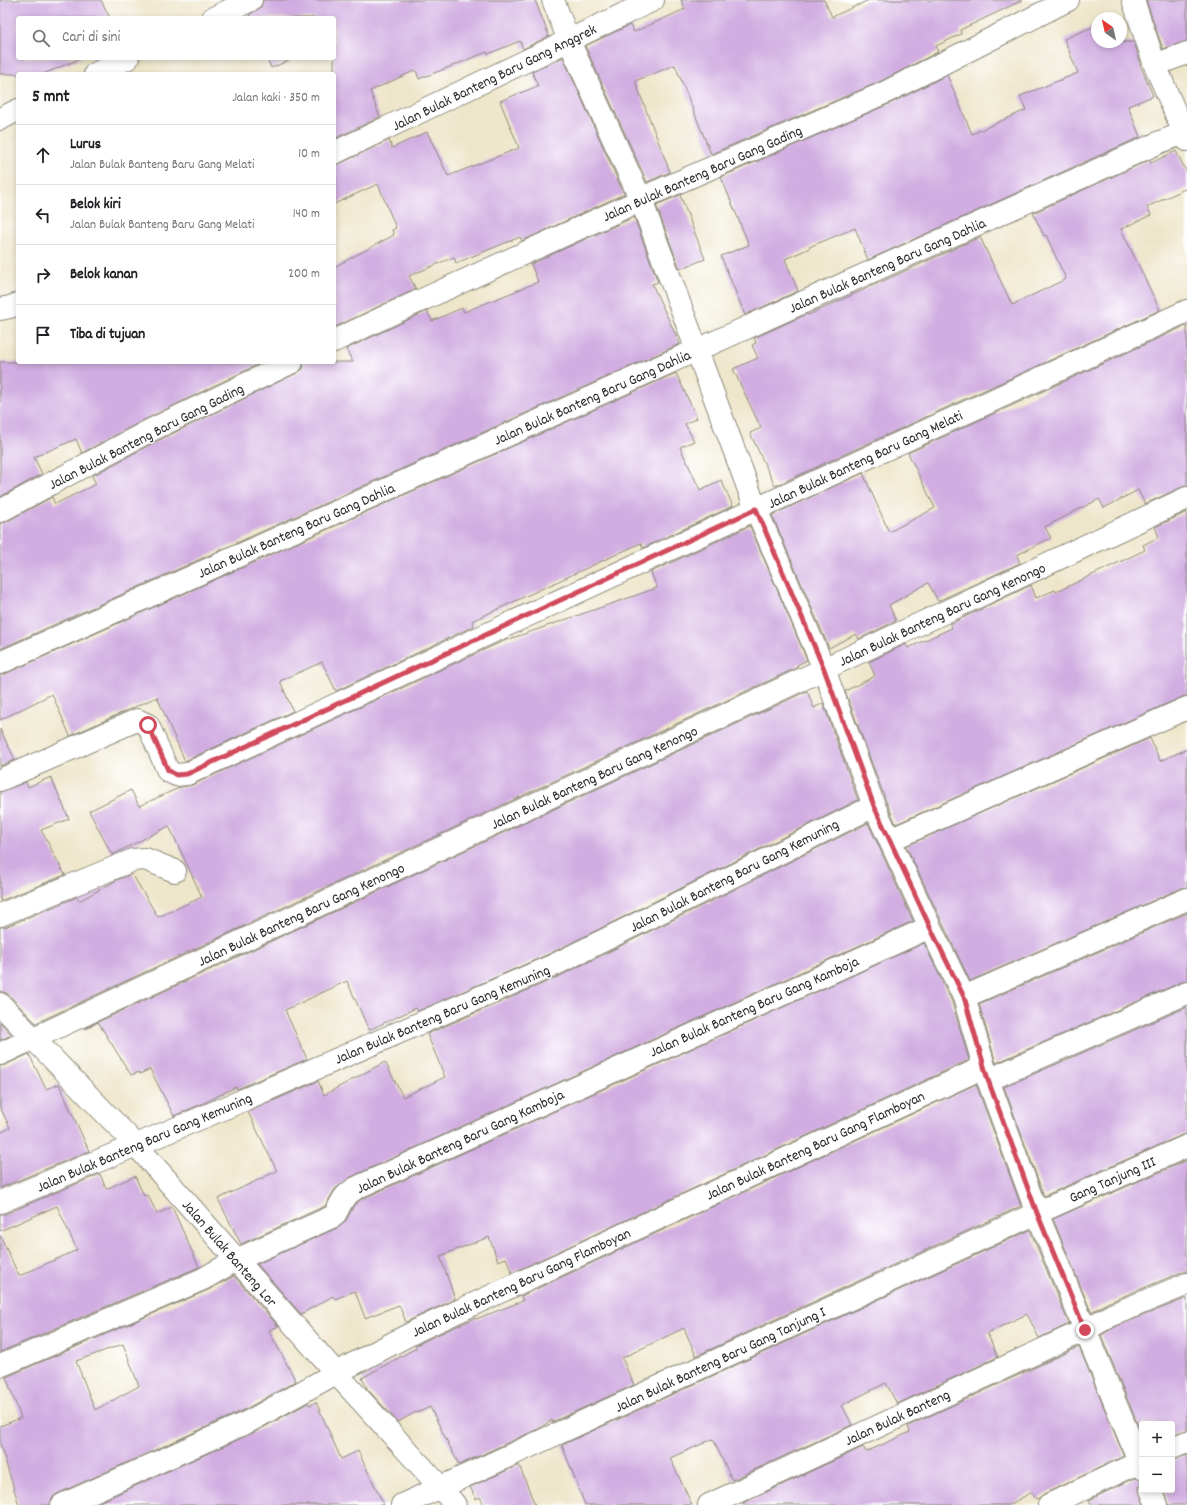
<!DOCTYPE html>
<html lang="id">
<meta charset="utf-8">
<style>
:root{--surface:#fff;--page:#f2f2f2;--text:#202124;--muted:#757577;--line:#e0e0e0}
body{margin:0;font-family:Dekko,sans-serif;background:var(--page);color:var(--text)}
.controls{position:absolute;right:12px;bottom:12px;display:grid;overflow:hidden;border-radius:4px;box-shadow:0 2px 6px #0003}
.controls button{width:36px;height:36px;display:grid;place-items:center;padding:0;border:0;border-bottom:1px solid var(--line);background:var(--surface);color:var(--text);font:20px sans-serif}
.compass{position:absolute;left:1091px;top:12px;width:36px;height:36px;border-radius:50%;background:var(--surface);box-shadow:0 2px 6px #0003;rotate:326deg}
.stop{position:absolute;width:12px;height:12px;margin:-9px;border:3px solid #d1495b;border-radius:50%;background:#fff}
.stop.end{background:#d1495b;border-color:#fff;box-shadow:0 1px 4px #0008}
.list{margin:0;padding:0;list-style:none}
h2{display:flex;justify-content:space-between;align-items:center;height:52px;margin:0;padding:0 16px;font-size:17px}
h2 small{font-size:13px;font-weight:400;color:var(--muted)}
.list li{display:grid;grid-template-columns:26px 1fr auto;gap:12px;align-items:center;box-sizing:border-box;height:60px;padding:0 16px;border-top:1px solid var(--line)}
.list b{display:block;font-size:15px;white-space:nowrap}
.list p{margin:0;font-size:13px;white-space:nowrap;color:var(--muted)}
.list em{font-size:13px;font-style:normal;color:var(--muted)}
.icon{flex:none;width:22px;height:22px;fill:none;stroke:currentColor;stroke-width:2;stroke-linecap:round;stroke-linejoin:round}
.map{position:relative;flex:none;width:1187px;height:1505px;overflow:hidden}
.search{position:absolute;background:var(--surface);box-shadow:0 2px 6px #0003;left:16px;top:16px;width:320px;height:44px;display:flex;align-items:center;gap:10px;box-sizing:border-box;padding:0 14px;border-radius:4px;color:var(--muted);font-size:15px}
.panel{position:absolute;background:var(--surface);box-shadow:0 2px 6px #0003;left:16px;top:72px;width:320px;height:292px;border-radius:4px}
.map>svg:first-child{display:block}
.building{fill:#d1ade1;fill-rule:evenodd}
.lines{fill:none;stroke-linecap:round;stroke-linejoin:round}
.minor-casing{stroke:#8c887a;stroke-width:24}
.minor{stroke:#fff;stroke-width:22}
.route{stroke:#d1495b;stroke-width:5}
.labels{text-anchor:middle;stroke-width:3;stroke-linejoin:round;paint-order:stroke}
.street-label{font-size:15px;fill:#2b2b2b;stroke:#fff}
</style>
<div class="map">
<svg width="1187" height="1505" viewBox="0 0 1187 1505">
<rect width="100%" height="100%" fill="#fff"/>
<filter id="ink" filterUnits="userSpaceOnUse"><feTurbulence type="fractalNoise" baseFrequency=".025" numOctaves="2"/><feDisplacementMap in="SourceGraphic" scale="8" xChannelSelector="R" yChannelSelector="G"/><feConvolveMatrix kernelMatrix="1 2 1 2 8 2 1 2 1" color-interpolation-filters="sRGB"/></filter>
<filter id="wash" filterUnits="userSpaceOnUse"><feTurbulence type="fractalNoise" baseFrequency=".012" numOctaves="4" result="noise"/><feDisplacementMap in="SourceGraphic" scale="16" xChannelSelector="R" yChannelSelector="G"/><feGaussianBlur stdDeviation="0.9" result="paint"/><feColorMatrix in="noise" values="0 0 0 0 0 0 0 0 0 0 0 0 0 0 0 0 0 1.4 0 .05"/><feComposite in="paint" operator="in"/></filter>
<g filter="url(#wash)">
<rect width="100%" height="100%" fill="#eee6ca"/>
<g id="blocks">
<g class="building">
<polygon points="0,0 101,0 110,18 18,18 18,58 82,58 43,74 0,74"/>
<polygon points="263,0 535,0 549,36 523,49 520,41 488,54 487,52 419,79 416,70 370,91 380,117 334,139 334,18 251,18 249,15 261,7"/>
<polygon points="681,0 824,0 832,17 869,0 1023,0 960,30 961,34 936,46 938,52 879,82 711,154 675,65 635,81 670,172 647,182 585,46 630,25 634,32 685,9"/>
<polygon points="1146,0 1187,0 1187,41 1163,49"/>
<polygon points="1097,25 1097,42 1134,42 1141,64 1140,64 1153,96 1128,106 1140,137 868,260 855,228 809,247 810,248 785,259 798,291 745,315 721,256 749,245 721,177 889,104 947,75 972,134 1026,110 1020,96 1078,73 1064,39"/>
<polygon points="563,57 624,194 522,241 520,237 456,263 454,257 409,276 416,289 335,327 334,324 334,267 394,235 392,230 396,228 378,184 334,204 334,165 339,164 389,140 392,148 427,132 448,176 519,148 500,101 538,86 532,72"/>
<polygon points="267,58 295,58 271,68"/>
<polygon points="1176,151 1187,173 1187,188 1147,207 1151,215 1121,229 1160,310 775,486 750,433 761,428 733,369 758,358 752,345 756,343 754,338 807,314 808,315 980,237 1012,305 1066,279 1046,235 1044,236 1033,213 1149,160 1151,163"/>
<polygon points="680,195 705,259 680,269 656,205"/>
<polygon points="634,217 658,282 652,284 680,344 0,649 0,523 6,522 52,497 55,504 96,484 92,476 155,442 297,373 303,369 304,362 353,362 346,349 427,311 432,321 462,308 464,312 538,282 531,264"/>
<polygon points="1187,325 1187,486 1182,487 1145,504 1138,490 1104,508 1099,499 1045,527 1051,538 1017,555 1020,563 938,601 928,583 889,605 896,621 859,639 856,634 829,648 772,515 863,473 889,532 935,508 908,453"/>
<polygon points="0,362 263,362 144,420 82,453 76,439 34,457 42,474 0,497"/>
<polygon points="676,373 697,418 685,424 694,441 680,447 700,490 721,480 733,506 643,548 641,543 472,621 474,626 336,691 322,662 280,681 293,711 185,761 157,697 70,736 52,694 0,720 0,675 5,674"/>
<polygon points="1187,512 1187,696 1182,697 896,824 886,801 845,691 875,676 869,662 906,644 908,648 952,628 950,624 1031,585 1036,598 1055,590 1056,592 1145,550 1143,545 1159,537 1155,527"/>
<polygon points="750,526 807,660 797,665 798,667 36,1023 9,995 4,992 0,992 0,927 5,927 77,897 79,901 117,880 132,874 158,917 202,897 169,826 112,855 89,811 131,790 139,806 181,787 192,785 501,642 657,588 651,572"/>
<polygon points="807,691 814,708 823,703 858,800 549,954 418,1011 416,1008 369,1030 347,981 285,1010 307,1059 237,1089 236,1087 206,1102 174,1116 150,1069 140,1074 139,1072 131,1075 98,1022 86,1029 85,1028"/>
<polygon points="0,729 15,760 0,766"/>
<polygon points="1150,738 1160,761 1187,749 1187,887 1182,888 970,981 906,846"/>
<polygon points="51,777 69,819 41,830 65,875 0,901 0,792 26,782 28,787"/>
<polygon points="868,823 913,921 351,1177 335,1189 325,1206 241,1244 218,1199 277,1171 248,1112 318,1081 324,1095 385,1062 403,1097 445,1077 427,1034 560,976"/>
<polygon points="1187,913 1187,981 1182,982 996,1063 979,1004"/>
<polygon points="924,943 952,1002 969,1060 512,1273 506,1258 498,1261 489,1237 440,1256 455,1299 406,1322 399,1305 365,1318 355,1291 335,1299 333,1296 301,1314 257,1264 339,1227 345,1222 354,1205 362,1199"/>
<polygon points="1187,1007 1187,1134 1182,1135 1044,1196 1004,1087"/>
<polygon points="0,1022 12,1035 0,1040"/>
<polygon points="29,1054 46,1089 59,1084 89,1151 0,1188 0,1133 10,1128 0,1107 0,1066 5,1065"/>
<polygon points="976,1084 1021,1206 696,1356 684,1328 622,1358 634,1385 552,1422 552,1420 538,1429 459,1465 430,1407 417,1413 416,1412 398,1422 368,1390 362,1378 416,1348 415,1346 426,1340 475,1318 476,1319 523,1301 521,1296"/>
<polygon points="1187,1160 1187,1272 1182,1272 1107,1303 1091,1312 1053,1219"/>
<polygon points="100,1174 106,1189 135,1176 144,1196 148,1195 157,1214 172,1207 199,1267 0,1352 0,1235 19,1276 77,1250 57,1206 0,1231 0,1214 5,1214"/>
<polygon points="1030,1230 1069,1324 1039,1338 1027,1314 987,1333 998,1357 897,1404 886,1383 842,1405 852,1425 732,1480 713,1439 670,1458 692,1505 585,1505 562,1445"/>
<path d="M234,1276L278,1326L269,1331L296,1381L244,1410L57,1494L52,1498L50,1505H19L0,1444V1426L21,1418L6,1377L208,1290ZM123,1344L139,1386L95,1410L76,1361Z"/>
<polygon points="1187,1298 1187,1430 1172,1435 1172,1424 1142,1424 1142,1435 1101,1335 1117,1326"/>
<polygon points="1079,1347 1124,1456 1044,1494 1039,1498 1036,1499 1032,1492 1009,1505 744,1505 743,1503 863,1447 866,1452 910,1432 908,1426"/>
<polygon points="316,1402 341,1459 358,1451 384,1505 93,1505 255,1432 308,1403 310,1405"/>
<polygon points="1187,1455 1187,1505 1169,1505 1164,1490 1172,1490 1172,1460"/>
<polygon points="519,1465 535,1505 484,1505 480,1497 476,1499 470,1487"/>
<polygon points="1135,1478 1142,1480 1139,1489 1144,1505 1092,1505 1089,1500"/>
</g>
</g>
</g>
<g filter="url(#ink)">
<use href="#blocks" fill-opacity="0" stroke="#8c887a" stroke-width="1"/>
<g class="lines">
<defs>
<g id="minor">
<polyline points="553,0 569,41 641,200 756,509 824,669 874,806 930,927 964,997 988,1080 1037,1213 1142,1468"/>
<polyline points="1133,0 1155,65 1187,140"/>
<polyline points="213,18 251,0"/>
<polyline points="1155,65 1187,53"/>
<polyline points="95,74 128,58"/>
<polyline points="0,119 18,110"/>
<polyline points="334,153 653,0"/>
<polyline points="0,309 10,307 18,304"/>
<polyline points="334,341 391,314 641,200 651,194 884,93 1068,0"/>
<polyline points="0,511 149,431 292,362"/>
<polyline points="0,663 1160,142 1184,133"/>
<polyline points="0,780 137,720 148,725 168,771 176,775 187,774 756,509 1187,311"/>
<polyline points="890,840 1187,708"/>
<polyline points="0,915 133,860 145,859 175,871"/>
<polyline points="964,997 1187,899"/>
<polyline points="0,1004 136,1145 336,1373 441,1488 455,1505"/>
<polyline points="0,1054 824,669 1187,498"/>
<polyline points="988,1080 1187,993"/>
<polyline points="0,1202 232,1105 554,965 874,806"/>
<path d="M0,1366L203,1279L236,1260L334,1216C342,1203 341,1197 356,1188L930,927"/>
<polyline points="1172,1448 1187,1442"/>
<polyline points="1151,1490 1157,1505"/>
<polyline points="62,1505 250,1421 336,1373 420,1329 984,1067"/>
<polyline points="402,1505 1037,1213 1187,1146"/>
<polyline points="709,1505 1085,1330 1112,1315 1187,1284"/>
<polyline points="1049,1505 1142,1461"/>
</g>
</defs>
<use href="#minor" class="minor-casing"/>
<use href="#minor" class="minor"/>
</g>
</g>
<g class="lines" filter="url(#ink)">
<polyline class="route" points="148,725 168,770 176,775 187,774 756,509 824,669 874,806 930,927 964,997 988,1080 1037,1213 1085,1330"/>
</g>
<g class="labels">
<g class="street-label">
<text transform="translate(494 77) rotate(-26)" y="5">Jalan Bulak Banteng Baru Gang Anggrek</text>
<text transform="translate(702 173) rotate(-24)" y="5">Jalan Bulak Banteng Baru Gang Gading</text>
<text transform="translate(887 265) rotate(-24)" y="5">Jalan Bulak Banteng Baru Gang Dahlia</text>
<text transform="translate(592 397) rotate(-24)" y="5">Jalan Bulak Banteng Baru Gang Dahlia</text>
<text transform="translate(146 436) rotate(-27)" y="5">Jalan Bulak Banteng Baru Gang Gading</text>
<text transform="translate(865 459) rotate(-25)" y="5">Jalan Bulak Banteng Baru Gang Melati</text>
<text transform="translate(296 530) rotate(-24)" y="5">Jalan Bulak Banteng Baru Gang Dahlia</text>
<text transform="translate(942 614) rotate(-25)" y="5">Jalan Bulak Banteng Baru Gang Kenongo</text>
<text transform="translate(594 777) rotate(-25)" y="5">Jalan Bulak Banteng Baru Gang Kenongo</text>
<text transform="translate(734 875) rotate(-27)" y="5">Jalan Bulak Banteng Baru Gang Kemuning</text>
<text transform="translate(301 914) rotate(-25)" y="5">Jalan Bulak Banteng Baru Gang Kenongo</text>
<text transform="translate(754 1006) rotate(-24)" y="5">Jalan Bulak Banteng Baru Gang Kamboja</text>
<text transform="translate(442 1014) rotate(-23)" y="5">Jalan Bulak Banteng Baru Gang Kemuning</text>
<text transform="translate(460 1141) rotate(-25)" y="5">Jalan Bulak Banteng Baru Gang Kamboja</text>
<text transform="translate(144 1142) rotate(-23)" y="5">Jalan Bulak Banteng Baru Gang Kemuning</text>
<text transform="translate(815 1145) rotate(-25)" y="5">Jalan Bulak Banteng Baru Gang Flamboyan</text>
<text transform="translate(1112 1179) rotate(-24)" y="5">Gang Tanjung III</text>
<text transform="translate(230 1253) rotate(49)" y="5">Jalan Bulak Banteng Lor</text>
<text transform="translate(521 1282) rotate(-25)" y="5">Jalan Bulak Banteng Baru Gang Flamboyan</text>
<text transform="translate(720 1359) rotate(-25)" y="5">Jalan Bulak Banteng Baru Gang Tanjung I</text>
<text transform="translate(897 1417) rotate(-25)" y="5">Jalan Bulak Banteng</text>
</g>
</g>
</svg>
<div class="controls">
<button>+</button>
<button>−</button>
</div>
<svg class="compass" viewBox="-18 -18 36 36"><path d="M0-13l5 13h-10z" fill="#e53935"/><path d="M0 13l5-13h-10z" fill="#757577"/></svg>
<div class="stop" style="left:148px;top:725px"></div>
<div class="stop end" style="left:1085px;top:1330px"></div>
<div class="search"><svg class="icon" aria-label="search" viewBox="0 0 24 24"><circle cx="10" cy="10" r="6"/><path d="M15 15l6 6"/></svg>Cari di sini</div>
<section class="panel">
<h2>5 mnt<small>Jalan kaki · 350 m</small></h2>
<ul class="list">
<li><svg class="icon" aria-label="ahead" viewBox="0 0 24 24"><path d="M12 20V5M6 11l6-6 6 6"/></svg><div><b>Lurus</b><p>Jalan Bulak Banteng Baru Gang Melati</p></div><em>10 m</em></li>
<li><svg class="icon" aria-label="left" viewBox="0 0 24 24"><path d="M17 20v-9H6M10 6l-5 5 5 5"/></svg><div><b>Belok kiri</b><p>Jalan Bulak Banteng Baru Gang Melati</p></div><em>140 m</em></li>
<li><svg class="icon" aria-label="right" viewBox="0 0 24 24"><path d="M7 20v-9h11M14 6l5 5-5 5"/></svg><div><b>Belok kanan</b></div><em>200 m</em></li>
<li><svg class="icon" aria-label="arrive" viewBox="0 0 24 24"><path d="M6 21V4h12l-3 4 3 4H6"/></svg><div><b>Tiba di tujuan</b></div></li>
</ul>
</section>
</div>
